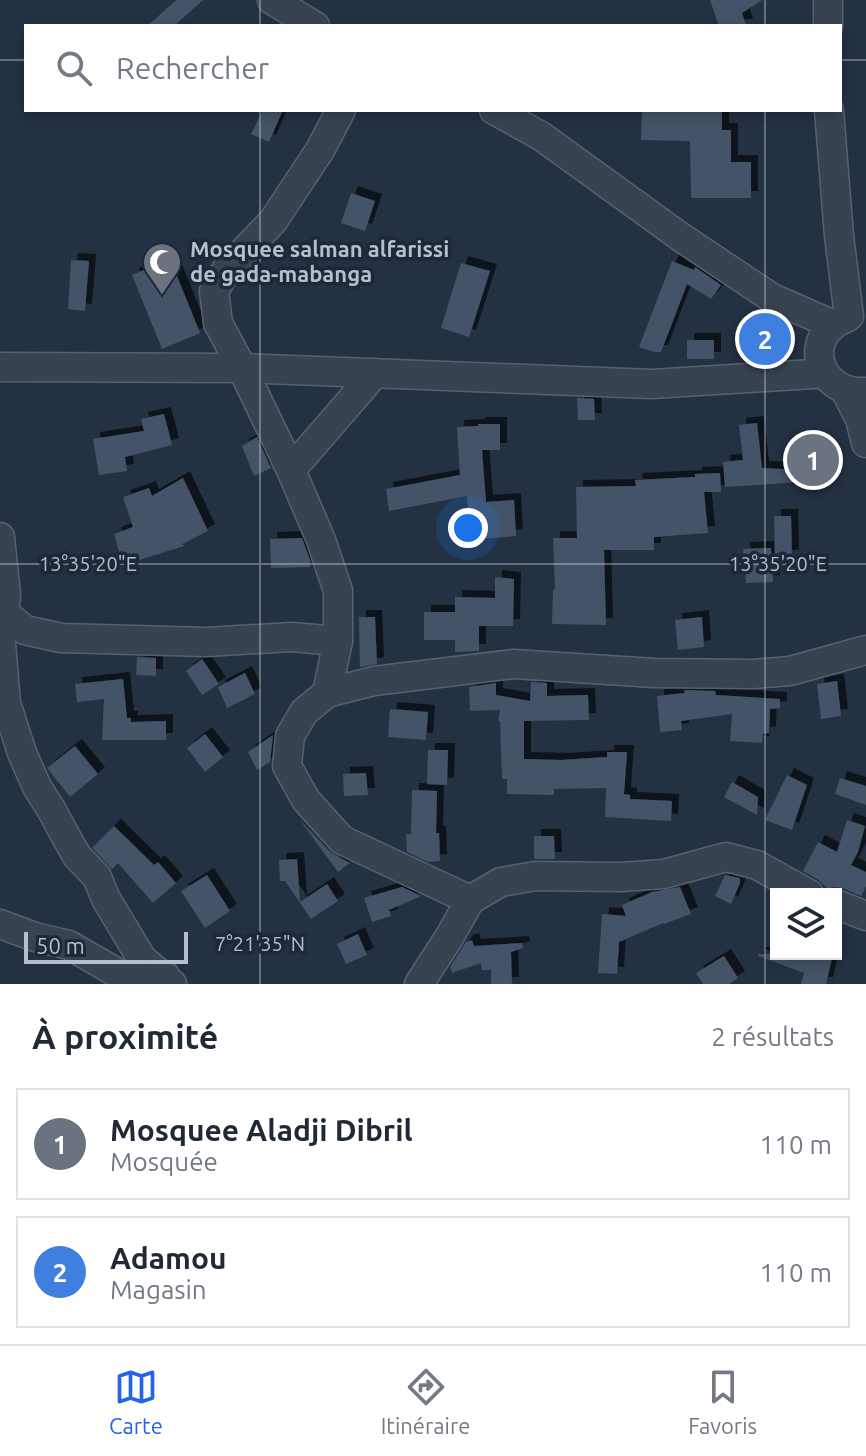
<!DOCTYPE html>
<html lang="fr">
<meta charset="utf-8">
<style>
:root{--surface:#fff;--page:#f6f6f7;--text:#1f2937;--muted:#747a83;--line:#e0e1e3;--accent:#2563eb}
body{margin:0;font-family:Ubuntu,sans-serif;background:var(--page);color:var(--text)}
.controls{position:absolute;right:24px;bottom:24px;display:grid;overflow:hidden;border-radius:0px;box-shadow:0 4px 12px #0003}
.controls button{width:72px;height:72px;display:grid;place-items:center;padding:0;border:0;border-bottom:2px solid var(--line);background:var(--surface);color:var(--text);font:40px sans-serif}
.scale{position:absolute;left:24px;bottom:20px;width:164px;box-sizing:border-box;padding-left:8px;border:4px solid #b5becc;border-top:0;font-size:22px;line-height:28px;white-space:nowrap;color:#b5becc;-webkit-text-stroke:6px #1d2838;paint-order:stroke}
.you{position:absolute;left:468px;top:528px;width:28px;height:28px;margin:-20px;border:6px solid #fff;border-radius:50%;background:#1a73e8;box-shadow:0 0 0 12px #1a73e833}
.badge{display:grid;place-items:center;width:52px;height:52px;border-radius:50%;background:var(--accent);color:#fff;font-size:26px;font-weight:700}
.pin{position:absolute;translate:-50% -50%;border:4px solid #fff;box-shadow:0 2px 8px #0006}
.list{margin:0;padding:0;list-style:none}
h2{display:flex;justify-content:space-between;align-items:center;height:104px;margin:0;padding:0 32px;font-size:34px}
h2 small{font-size:26px;font-weight:400;color:var(--muted)}
.list li{display:grid;grid-template-columns:52px 1fr auto;gap:24px;align-items:center;box-sizing:border-box;height:112px;margin:0 16px 16px;padding:0 16px;border:2px solid var(--line);border-radius:0px}
.list b{display:block;font-size:30px;white-space:nowrap}
.list p{margin:0;font-size:26px;white-space:nowrap;color:var(--muted)}
.list em{font-size:26px;font-style:normal;color:var(--muted)}
.icon{flex:none;width:44px;height:44px;fill:none;stroke:currentColor;stroke-width:2;stroke-linecap:round;stroke-linejoin:round}
.map{position:relative;flex:none;width:866px;height:984px;overflow:hidden}
.search{position:absolute;background:var(--surface);box-shadow:0 4px 12px #0003;left:24px;right:24px;top:24px;height:88px;display:flex;align-items:center;gap:20px;box-sizing:border-box;padding:0 28px;border-radius:0px;color:var(--muted);font-size:30px}
.sheet{height:360px;background:var(--surface)}
nav{display:flex;justify-content:space-around;align-items:center;box-sizing:border-box;height:112px;border-top:2px solid var(--line);background:var(--surface);font-size:22px;color:var(--muted)}
nav a{display:grid;justify-items:center;gap:4px}
nav .on{color:var(--accent)}
.map>svg:first-child{display:block}
.building{fill:#445367;filter:url(#shadow)}
.lines{fill:none;stroke-linecap:round;stroke-linejoin:round}
.minor-casing{stroke:#566170;stroke-width:31}
.minor{stroke:#384352;stroke-width:28}
.ticks{fill:none;stroke:#b5becc;stroke-width:2;stroke-opacity:0.45}
.labels{text-anchor:middle;stroke-width:7;stroke-linejoin:round;paint-order:stroke}
.poi-label{font-size:22px;font-weight:bold;fill:#b5becc;stroke:#1d2838;text-anchor:start}
.ticks-label{font-size:20px;text-anchor:middle;fill:#b5becc;stroke:#1d2838;stroke-width:7;stroke-linejoin:round;paint-order:stroke}
</style>
<div class="map">
<svg width="866" height="984" viewBox="0 0 866 984">
<defs>
<filter id="shadow"><feDropShadow dx="7" dy="-7" stdDeviation="0" flood-color="#0009"/></filter>
</defs>
<rect width="100%" height="100%" fill="#233143"/>
<g class="building">
<polygon points="176,0 203,0 174,26 147,26"/>
<polygon points="710,0 762,0 742,13 746,26 719,26"/>
<polygon points="263,110 283,110 269,142 251,134"/>
<polygon points="642,110 689,112 690,110 722,110 722,130 731,130 731,162 751,162 751,198 691,198 690,141 641,140"/>
<polygon points="351,193 375,201 365,231 341,223"/>
<polygon points="170,259 200,333 162,349 132,275"/>
<polygon points="71,260 89,261 85,311 68,309"/>
<polygon points="672,261 694,270 695,267 721,285 711,299 687,284 661,352 654,352 639,347"/>
<polygon points="461,263 490,271 469,337 441,328"/>
<polygon points="760,321 780,326 771,360 751,356"/>
<rect x="687" y="340" width="27" height="19"/>
<polygon points="577,398 594,399 595,420 578,420"/>
<polygon points="164,414 172,445 125,457 127,471 99,475 93,439 144,431 141,419"/>
<polygon points="757,423 762,468 801,470 801,482 725,487 723,462 743,460 739,425"/>
<polygon points="478,424 500,424 500,450 482,450 486,502 514,500 516,536 470,540 467,496 389,511 386,489 460,475 457,427 478,426"/>
<polygon points="257,437 271,468 254,476 242,446"/>
<polygon points="720,473 721,492 704,492 708,533 654,537 654,550 604,550 606,625 552,624 553,589 555,589 553,538 577,538 576,487 636,486 635,480 695,477 695,474"/>
<polygon points="183,478 208,531 182,544 184,546 123,565 114,534 133,527 123,497 149,488 152,496"/>
<polygon points="774,516 791,516 792,557 775,557"/>
<polygon points="302,538 310,560 310,567 271,568 270,539"/>
<polygon points="771,548 773,582 746,583 743,549"/>
<polygon points="495,577 514,579 513,626 479,626 479,651 455,652 455,640 424,640 424,612 455,612 455,597 495,598"/>
<polygon points="359,617 375,617 377,664 360,667"/>
<polygon points="702,617 704,647 678,650 675,620"/>
<polygon points="137,657 156,658 156,676 136,675"/>
<polygon points="202,659 219,684 202,695 186,671"/>
<polygon points="245,673 255,694 227,708 218,687"/>
<polygon points="123,679 127,718 131,718 131,722 166,721 166,740 102,740 104,699 77,702 75,684"/>
<polygon points="837,681 841,716 821,719 817,684"/>
<polygon points="531,682 547,683 547,696 588,695 589,720 524,721 524,759 561,760 607,757 607,752 627,752 624,794 630,795 630,799 672,801 671,821 605,817 606,788 554,789 554,795 507,794 507,779 502,779 500,721 498,721 500,710 470,711 469,687 496,683 496,695 530,701"/>
<polygon points="684,690 715,691 716,695 780,699 780,708 770,709 769,733 763,734 762,743 730,741 732,714 681,721 682,730 660,732 657,696 685,693"/>
<polygon points="390,709 428,712 426,740 388,737"/>
<polygon points="205,734 223,757 205,772 187,748"/>
<polygon points="273,735 270,762 257,770 248,752"/>
<polygon points="75,746 98,774 70,797 47,768"/>
<polygon points="428,750 448,750 447,785 427,784"/>
<polygon points="366,773 368,795 344,796 343,774"/>
<polygon points="787,775 807,785 792,830 765,820"/>
<polygon points="840,778 866,786 866,805 835,794"/>
<polygon points="732,782 758,797 757,815 724,797"/>
<polygon points="412,790 437,791 436,833 439,833 440,861 428,862 407,852 406,834 411,834"/>
<polygon points="299,819 330,852 350,863 338,872"/>
<polygon points="847,820 865,826 858,852 851,865 866,872 866,886 861,896 842,888 834,887 828,889 817,879 803,871 818,842 837,852"/>
<polygon points="114,826 154,865 158,862 176,883 153,903 118,863 112,869 92,848"/>
<polygon points="534,836 554,836 555,859 534,859"/>
<polygon points="297,859 300,902 327,884 338,901 311,919 285,881 280,881 279,860"/>
<polygon points="207,875 230,911 205,928 181,891"/>
<polygon points="725,875 740,878 740,883 731,904 715,896"/>
<polygon points="402,887 421,896 389,910 391,916 372,922 364,898"/>
<polygon points="680,887 691,914 664,924 663,923 619,942 617,974 598,973 602,914 626,916 622,905 652,892"/>
<polygon points="358,934 367,955 346,964 337,944"/>
<polygon points="472,940 474,946 522,943 523,948 511,952 512,984 491,984 491,970 482,970 481,963 452,973 450,967 466,942"/>
<polygon points="758,954 833,954 826,984 801,984 804,973 758,956"/>
<polygon points="724,956 738,978 729,984 703,984 696,973"/>
</g>
<g class="lines">
<defs>
<g id="minor">
<polyline points="272,0 315,26"/>
<polyline points="828,26 828,0"/>
<polyline points="494,110 541,136 682,238 772,298 827,322 831,327"/>
<polyline points="829,110 839,236 849,316"/>
<path d="M846,318C801,335 816,395 866,392"/>
<polyline points="0,367 242,368 652,384 814,374 822,368"/>
<polyline points="845,390 860,419 866,443"/>
<polyline points="291,470 375,373"/>
<polyline points="0,537 6,595 1,643 6,703 22,753 37,787 51,809 65,835 77,856 97,877 106,899 142,959 172,984"/>
<polyline points="4,613 25,630 61,638 206,642 292,637 338,641"/>
<polyline points="327,693 338,641 338,591 321,540 291,470 242,368 218,323 214,291 227,269 273,221 320,150 341,110"/>
<polyline points="470,900 342,840 306,800 287,766 290,736 304,712 327,693 374,681 514,664 654,673 753,674 790,671 866,650"/>
<polyline points="836,904 866,916"/>
<polyline points="0,924 35,937 69,945 131,981 165,976"/>
<polyline points="419,984 450,936 470,900 501,882 536,876 621,877 664,874 726,857 757,865 809,894"/>
</g>
</defs>
<use href="#minor" class="minor-casing"/>
<use href="#minor" class="minor"/>
</g>
<path class="ticks" d="M260,0V26M765,0V26M0,60H26M840,60H866M260,110V984M765,110V984M0,564H866"/>
<defs>
<symbol id="mosque-pin" viewBox="-11 -11 22 30"><path d="M0 17L-7.5 6A9.5 9.5 0 1 1 7.5 6Z" fill="#6b7280" stroke="#1d2838"/><path d="M3.5-4.9A6 6 0 1 0 3.5 4.9A5 5 0 1 1 3.5-4.9Z" fill="#fff"/></symbol>
</defs>
<g fill-rule="evenodd">
<use href="#mosque-pin" x="140" y="240" width="44" height="60"/>
</g>
<g class="labels">
<g class="poi-label">
<text x="190" y="257">Mosquee salman alfarissi<tspan x="190" dy="25">de gada-mabanga</tspan></text>
</g>
</g>
<g class="ticks-label">
<text x="778" y="571">13°35'20"E</text>
<text x="88" y="571">13°35'20"E</text>
<text x="260" y="951">7°21'35"N</text>
</g>
</svg>
<div class="controls">
<button><svg class="icon" aria-label="layers" viewBox="0 0 24 24"><path d="M12 4l9 5-9 5-9-5zM3 14l9 5 9-5"/></svg></button>
</div>
<div class="scale">50 m</div>
<div class="you"></div>
<div class="pin badge" style="left:813px;top:460px;background:#6b7280">1</div>
<div class="pin badge" style="left:765px;top:339px;background:#3f7fe0">2</div>
<div class="search"><svg class="icon" aria-label="search" viewBox="0 0 24 24"><circle cx="10" cy="10" r="6"/><path d="M15 15l6 6"/></svg>Rechercher</div>
</div>
<section class="sheet">
<h2>À proximité<small>2 résultats</small></h2>
<ul class="list">
<li><span class="badge" style="background:#6b7280">1</span><div><b>Mosquee Aladji Dibril</b><p>Mosquée</p></div><em>110 m</em></li>
<li><span class="badge" style="background:#3f7fe0">2</span><div><b>Adamou</b><p>Magasin</p></div><em>110 m</em></li>
</ul>
</section>
<nav>
<a class="on"><svg class="icon" aria-label="map" viewBox="0 0 24 24"><path d="M3 6l6-2 6 2 6-2v14l-6 2-6-2-6 2zM9 4v14M15 6v14"/></svg>Carte</a>
<a><svg class="icon" aria-label="directions" viewBox="0 0 24 24"><path d="M12 3l9 9-9 9-9-9zM9 14v-3h6M13 9l2 2-2 2"/></svg>Itinéraire</a>
<a><svg class="icon" aria-label="saved" viewBox="0 0 24 24"><path d="M7 4h10v16l-5-4-5 4z"/></svg>Favoris</a>
</nav>
